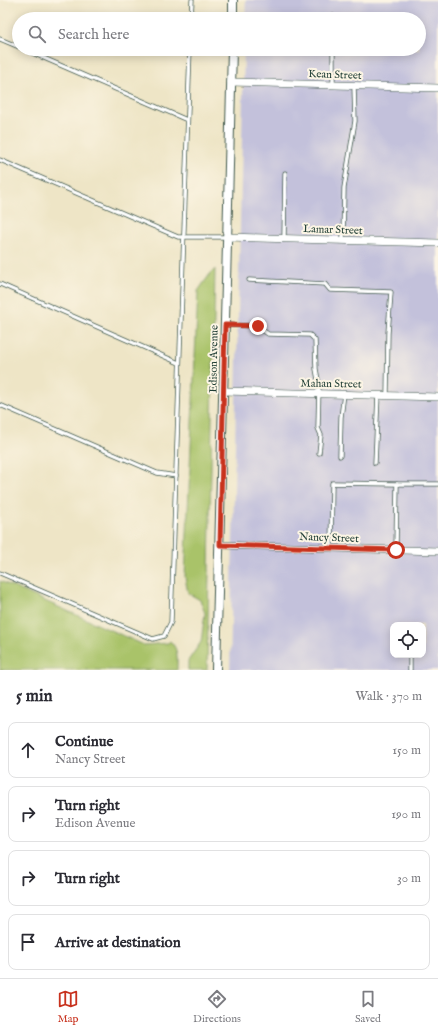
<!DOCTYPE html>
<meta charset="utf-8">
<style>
:root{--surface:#fff;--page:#f7f7f7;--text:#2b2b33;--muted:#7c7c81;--line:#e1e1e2;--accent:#c8321e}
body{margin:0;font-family:"IM FELL English",serif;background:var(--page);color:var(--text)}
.controls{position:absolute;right:12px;bottom:12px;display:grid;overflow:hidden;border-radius:8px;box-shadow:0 2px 10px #0003}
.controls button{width:36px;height:36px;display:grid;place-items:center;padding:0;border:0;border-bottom:1px solid var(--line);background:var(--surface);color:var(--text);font:20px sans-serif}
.stop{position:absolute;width:12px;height:12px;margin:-9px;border:3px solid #c8321e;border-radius:50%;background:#fff}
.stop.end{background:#c8321e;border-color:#fff;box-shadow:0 1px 4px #0008}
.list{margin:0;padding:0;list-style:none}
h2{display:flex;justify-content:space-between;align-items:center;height:52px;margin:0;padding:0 16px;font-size:17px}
h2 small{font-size:13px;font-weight:400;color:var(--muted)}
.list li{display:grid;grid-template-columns:26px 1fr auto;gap:12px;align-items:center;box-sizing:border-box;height:56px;margin:0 8px 8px;padding:0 8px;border:1px solid var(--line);border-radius:8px}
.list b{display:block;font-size:15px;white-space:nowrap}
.list p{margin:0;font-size:13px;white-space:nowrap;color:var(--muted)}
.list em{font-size:13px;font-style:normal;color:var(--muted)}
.icon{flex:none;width:22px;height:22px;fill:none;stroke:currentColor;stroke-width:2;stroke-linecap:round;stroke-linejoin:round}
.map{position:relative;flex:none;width:438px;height:670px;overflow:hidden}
.search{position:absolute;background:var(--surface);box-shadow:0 2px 10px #0003;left:12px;right:12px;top:12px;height:44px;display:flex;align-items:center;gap:10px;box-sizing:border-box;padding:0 14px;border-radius:22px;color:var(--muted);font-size:15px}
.sheet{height:308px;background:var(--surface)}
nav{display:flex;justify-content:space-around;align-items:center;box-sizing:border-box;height:56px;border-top:1px solid var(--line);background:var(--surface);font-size:11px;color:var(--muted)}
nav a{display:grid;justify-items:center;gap:2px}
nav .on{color:var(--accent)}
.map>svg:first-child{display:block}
.industrial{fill:#c3c1db;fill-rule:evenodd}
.green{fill:#a9c369;stroke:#64804e}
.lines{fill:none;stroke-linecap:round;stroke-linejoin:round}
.service-casing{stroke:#3e564a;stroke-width:5}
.minor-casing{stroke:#3e564a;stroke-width:8}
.tertiary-casing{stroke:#3e564a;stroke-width:10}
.service{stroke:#fff;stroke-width:3.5}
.minor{stroke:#fff;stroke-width:7}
.tertiary{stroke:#fff;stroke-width:8}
.route{stroke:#c8321e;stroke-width:5}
.labels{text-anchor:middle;stroke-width:4;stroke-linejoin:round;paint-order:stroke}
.street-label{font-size:11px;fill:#1f3d34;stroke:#fcf5e5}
</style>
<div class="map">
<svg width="438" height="670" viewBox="0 0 438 670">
<rect width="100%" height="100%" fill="#fcf5e5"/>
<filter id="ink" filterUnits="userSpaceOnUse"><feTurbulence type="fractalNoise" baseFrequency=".025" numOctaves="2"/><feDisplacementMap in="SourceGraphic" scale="8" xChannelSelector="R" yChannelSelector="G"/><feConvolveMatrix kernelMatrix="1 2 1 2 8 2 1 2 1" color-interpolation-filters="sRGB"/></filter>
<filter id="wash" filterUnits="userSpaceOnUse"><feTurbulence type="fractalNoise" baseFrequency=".012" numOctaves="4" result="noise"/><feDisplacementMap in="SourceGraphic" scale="16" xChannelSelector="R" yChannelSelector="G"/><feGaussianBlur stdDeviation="0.9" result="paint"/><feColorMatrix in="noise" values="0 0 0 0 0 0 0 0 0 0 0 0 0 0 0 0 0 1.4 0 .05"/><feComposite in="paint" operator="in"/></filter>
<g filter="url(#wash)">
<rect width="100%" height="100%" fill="#eee5c6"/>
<path class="industrial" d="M246,0H438V670H230L244,49H419V19H245ZM393,625H423V655H393Z"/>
<g class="green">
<polygon points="215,269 207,670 188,670 188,661 201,642 205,613 200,600 188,593 185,577 198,291 210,274"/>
<path d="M0,581L144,645L168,643L170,641C179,650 177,657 177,670H0Z"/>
</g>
</g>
<g filter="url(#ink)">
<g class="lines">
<defs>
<g id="service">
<polyline points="333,16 333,19"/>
<polyline points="191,19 192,0"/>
<polyline points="0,39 19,47"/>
<polyline points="23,49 187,120"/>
<polyline points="333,85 333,49"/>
<polyline points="0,160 178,237 226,237"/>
<polyline points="284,238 285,173"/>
<polyline points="343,240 344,188 355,121 354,86"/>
<polyline points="249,280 325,284 330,290 391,292 388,333 387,395"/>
<polyline points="0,284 179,363"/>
<polyline points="225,325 257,326 268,334 310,335 315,340 316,369 319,385 318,428 321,435 319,453"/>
<polyline points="0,405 157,473 176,476"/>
<polyline points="340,456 341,417 344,394"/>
<polyline points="375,463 378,395"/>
<polyline points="331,548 332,483 397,484"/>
<polyline points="396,549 397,484 438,484"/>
<polyline points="0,573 153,639 164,636 171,622 190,49"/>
<polyline points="410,670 410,655"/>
</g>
<g id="minor">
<polyline points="231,82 438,88"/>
<polyline points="227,237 438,243"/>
<polyline points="224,391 438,397"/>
<polyline points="220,545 438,551"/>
</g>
<g id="tertiary">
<polyline points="233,19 233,0"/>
<polyline points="216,670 232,49"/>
</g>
</defs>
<use href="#service" class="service-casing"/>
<use href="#minor" class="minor-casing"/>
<use href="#tertiary" class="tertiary-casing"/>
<use href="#service" class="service"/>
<use href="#minor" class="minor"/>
<use href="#tertiary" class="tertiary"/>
</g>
</g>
<g class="lines" filter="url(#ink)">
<polyline class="route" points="258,326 225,325 220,545 396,550"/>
</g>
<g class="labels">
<g class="street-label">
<text transform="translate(335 74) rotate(2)" y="4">Kean Street</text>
<text transform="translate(333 229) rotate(2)" y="4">Lamar Street</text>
<text transform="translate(213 359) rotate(-89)" y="4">Edison Avenue</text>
<text transform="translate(331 383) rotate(1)" y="4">Mahan Street</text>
<text transform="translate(329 537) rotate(2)" y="4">Nancy Street</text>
</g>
</g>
</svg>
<div class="controls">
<button><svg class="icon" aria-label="locate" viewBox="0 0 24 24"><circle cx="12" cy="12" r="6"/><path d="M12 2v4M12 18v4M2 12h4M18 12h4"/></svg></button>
</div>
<div class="stop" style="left:396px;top:550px"></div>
<div class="stop end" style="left:258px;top:326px"></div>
<div class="search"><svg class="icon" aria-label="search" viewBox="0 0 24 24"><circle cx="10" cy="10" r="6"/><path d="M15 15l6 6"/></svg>Search here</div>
</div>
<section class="sheet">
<h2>5 min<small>Walk · 370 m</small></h2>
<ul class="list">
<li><svg class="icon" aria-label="ahead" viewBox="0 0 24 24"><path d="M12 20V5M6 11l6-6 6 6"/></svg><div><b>Continue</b><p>Nancy Street</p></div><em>150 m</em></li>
<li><svg class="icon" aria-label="right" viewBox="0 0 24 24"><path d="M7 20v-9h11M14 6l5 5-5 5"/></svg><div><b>Turn right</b><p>Edison Avenue</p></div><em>190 m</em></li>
<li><svg class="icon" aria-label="right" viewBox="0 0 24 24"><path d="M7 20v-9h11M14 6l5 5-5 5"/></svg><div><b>Turn right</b></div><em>30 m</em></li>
<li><svg class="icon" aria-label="arrive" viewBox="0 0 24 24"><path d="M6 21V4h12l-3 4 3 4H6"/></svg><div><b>Arrive at destination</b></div></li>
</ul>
</section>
<nav>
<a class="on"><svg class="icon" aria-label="map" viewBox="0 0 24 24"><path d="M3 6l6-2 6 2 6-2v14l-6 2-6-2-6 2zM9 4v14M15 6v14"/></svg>Map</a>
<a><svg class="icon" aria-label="directions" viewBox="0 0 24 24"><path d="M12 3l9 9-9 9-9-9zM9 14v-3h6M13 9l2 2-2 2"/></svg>Directions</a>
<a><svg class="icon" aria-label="saved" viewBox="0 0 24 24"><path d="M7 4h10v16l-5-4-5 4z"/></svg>Saved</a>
</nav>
